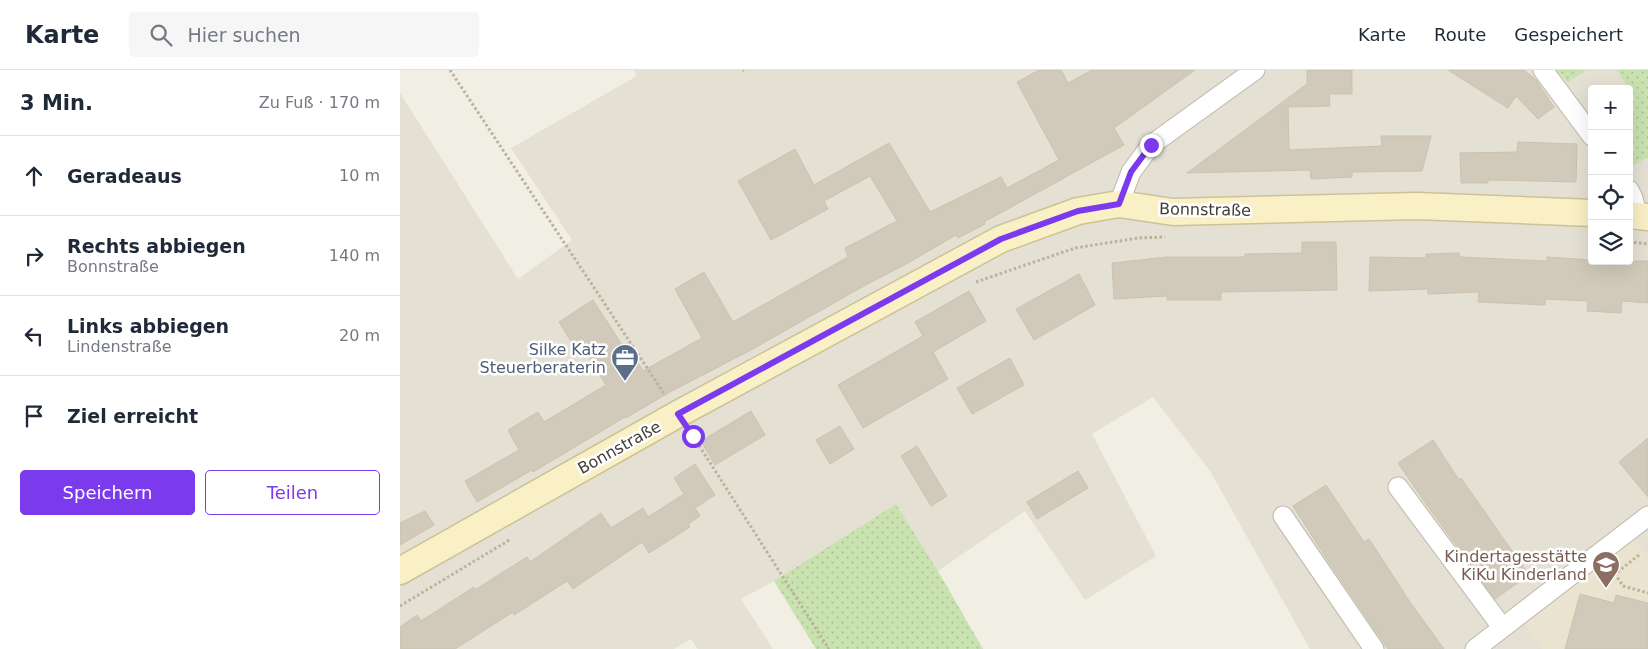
<!DOCTYPE html>
<html lang="de">
<meta charset="utf-8">
<style>
:root{--surface:#fff;--page:#f6f6f7;--text:#1f2937;--muted:#747a83;--line:#e0e1e3;--accent:#7c3aed}
body{margin:0;font-family:"DejaVu Sans",sans-serif;background:var(--page);color:var(--text)}
.controls{position:absolute;right:15px;top:15px;display:grid;overflow:hidden;border-radius:5px;box-shadow:0 5px 20px #0002}
.controls button{width:45px;height:45px;display:grid;place-items:center;padding:0;border:0;border-bottom:1px solid var(--line);background:var(--surface);color:var(--text);font:25px sans-serif}
.stop{position:absolute;width:15px;height:15px;margin:-11px;border:4px solid #7c3aed;border-radius:50%;background:#fff}
.stop.end{background:#7c3aed;border-color:#fff;box-shadow:0 1px 5px #0008}
.list{margin:0;padding:0;list-style:none}
h2{display:flex;justify-content:space-between;align-items:center;height:65px;margin:0;padding:0 20px;font-size:21px}
h2 small{font-size:16px;font-weight:400;color:var(--muted)}
.list li{display:grid;grid-template-columns:32px 1fr auto;gap:15px;align-items:center;box-sizing:border-box;height:80px;padding:0 20px;border-top:1px solid var(--line)}
.list b{display:block;font-size:19px;white-space:nowrap}
.list p{margin:0;font-size:16px;white-space:nowrap;color:var(--muted)}
.list em{font-size:16px;font-style:normal;color:var(--muted)}
.actions{display:flex;gap:10px;padding:15px 20px}
.actions a{flex:1;padding:11px 0;border:1px solid var(--accent);border-radius:5px;text-align:center;font-size:18px;color:var(--accent)}
.actions .main{background:var(--accent);color:#fff}
.icon{flex:none;width:28px;height:28px;fill:none;stroke:currentColor;stroke-width:2;stroke-linecap:round;stroke-linejoin:round}
.map{position:relative;flex:none;width:1248px;height:579px;overflow:hidden}
header{display:flex;align-items:center;gap:30px;box-sizing:border-box;height:70px;padding:0 25px;background:var(--surface);border-bottom:1px solid var(--line)}
header strong{font-size:24px}
nav{display:flex;gap:28px;margin-inline-start:auto;font-size:18px}
.search{width:350px;height:45px;background:var(--page);display:flex;align-items:center;gap:12px;box-sizing:border-box;padding:0 18px;border-radius:5px;color:var(--muted);font-size:19px}
main{display:flex}
aside{flex:1;background:var(--surface)}
.map>svg:first-child{display:block}
.residential{fill:#e4e0d3;fill-rule:evenodd}
.education{fill:#e9e3cf}
.grass{fill:url(#grass-dots)}
.building{fill:#d1cabb;stroke:#cbc2af}
.lines{fill:none;stroke-linecap:round;stroke-linejoin:round}
.street-casing{stroke:#beb8ab;stroke-width:21}
.secondary-casing{stroke:#cdc297;stroke-width:29}
.path{stroke:#bcb29a;stroke-width:3;stroke-dasharray:2.5 2.5;stroke-linecap:butt}
.street{stroke:#fff;stroke-width:19}
.secondary{stroke:#faf0c5;stroke-width:26}
.route{stroke:#7c3aed;stroke-width:6}
.labels{text-anchor:middle;stroke-width:5;stroke-linejoin:round;paint-order:stroke}
.street-label{font-size:16px;fill:#423e35;stroke:#fff}
.service-label{font-size:16px;fill:#4e5e75;stroke:#fff;text-anchor:end}
.education-label{font-size:16px;fill:#785e54;stroke:#fff;text-anchor:end}
</style>
<header>
<strong>Karte</strong>
<div class="search"><svg class="icon" aria-label="search" viewBox="0 0 24 24"><circle cx="10" cy="10" r="6"/><path d="M15 15l6 6"/></svg>Hier suchen</div>
<nav><a>Karte</a><a>Route</a><a>Gespeichert</a></nav>
</header>
<main>
<aside>
<h2>3 Min.<small>Zu Fuß · 170 m</small></h2>
<ul class="list">
<li><svg class="icon" aria-label="ahead" viewBox="0 0 24 24"><path d="M12 20V5M6 11l6-6 6 6"/></svg><div><b>Geradeaus</b></div><em>10 m</em></li>
<li><svg class="icon" aria-label="right" viewBox="0 0 24 24"><path d="M7 20v-9h11M14 6l5 5-5 5"/></svg><div><b>Rechts abbiegen</b><p>Bonnstraße</p></div><em>140 m</em></li>
<li><svg class="icon" aria-label="left" viewBox="0 0 24 24"><path d="M17 20v-9H6M10 6l-5 5 5 5"/></svg><div><b>Links abbiegen</b><p>Lindenstraße</p></div><em>20 m</em></li>
<li><svg class="icon" aria-label="arrive" viewBox="0 0 24 24"><path d="M6 21V4h12l-3 4 3 4H6"/></svg><div><b>Ziel erreicht</b></div></li>
</ul>
<div class="actions"><a class="main">Speichern</a><a>Teilen</a></div>
</aside>
<div class="map">
<svg width="1248" height="579" viewBox="0 0 1248 579">
<defs>
<pattern id="grass-dots" width="8" height="8" patternUnits="userSpaceOnUse" patternTransform="scale(1.25)"><rect width="8" height="8" fill="#c9e2b0"/><path d="M2 2h.1M6 6h.1" fill="none" stroke="#aec398" stroke-width="1.8" stroke-linecap="round"/></pattern>
</defs>
<rect width="100%" height="100%" fill="#f1eee4"/>
<path class="residential" d="M234,0H1248V579H910L810,401L753,327L692,364L756,486L685,530L625,441L538,501L496,434L374,511L341,529L373,579H298L291,569L274,579H0V23L118,209L172,170L111,78L237,6ZM1192,19H1229V191H1192Z"/>
<polygon class="education" points="1232,466 1248,487 1248,579 1143,579 1123,551"/>
<g class="grass">
<polygon points="1156,0 1186,0 1168,12"/>
<polygon points="1217,0 1248,0 1248,87 1229,98 1229,33 1235,29"/>
<polygon points="496,434 538,501 583,579 416,579 374,511"/>
</g>
<g class="building">
<polygon points="639,0 661,0 668,13 692,0 795,0 714,58 724,75 584,152 585,154 558,168 556,165 508,193 464,216 349,281 270,322 226,348 225,347 133,402 132,400 77,432 65,411 119,380 108,360 138,342 144,352 206,315 180,272 174,276 159,252 193,230 224,278 227,275 243,301 302,268 275,219 304,202 333,252 448,187 445,178 497,151 470,106 424,131 428,139 371,170 338,111 395,79 414,115 489,73 530,142 601,107 607,118 659,90 617,12"/>
<polygon points="907,0 952,0 952,24 929,24 930,36 888,37 889,80 982,76 981,66 1031,66 1022,101 952,102 952,107 911,109 910,100 787,103 907,14"/>
<polygon points="1048,0 1124,0 1136,10 1154,37 1138,49 1116,26 1108,38"/>
<polygon points="1118,72 1177,74 1176,112 1088,110 1088,113 1061,113 1060,83 1117,82"/>
<polygon points="902,172 936,172 937,220 821,222 821,230 767,230 767,226 714,229 712,193 767,187 845,187 845,184 902,183"/>
<polygon points="1059,183 1060,187 1147,191 1147,187 1192,190 1192,191 1248,191 1248,233 1222,231 1221,243 1187,241 1188,231 1145,229 1145,235 1078,232 1079,222 1028,224 1028,219 969,221 970,187 1026,188 1026,184"/>
<polygon points="679,204 695,235 634,270 616,239"/>
<polygon points="569,221 586,251 533,282 548,309 463,358 438,315 523,266 515,252"/>
<polygon points="610,288 624,315 572,344 557,318"/>
<polygon points="351,341 365,365 315,395 301,371"/>
<polygon points="440,356 454,379 430,394 416,370"/>
<polygon points="1248,368 1248,427 1219,392"/>
<polygon points="1033,370 1059,410 1061,408 1129,505 1095,529 1024,431 998,393"/>
<polygon points="517,376 547,426 531,436 501,386"/>
<polygon points="295,394 315,425 295,438 300,446 288,454 290,457 249,483 242,472 173,519 167,511 114,545 113,542 55,579 0,579 0,557 17,545 21,551 74,517 75,520 127,487 130,492 201,443 211,458 243,438 248,447 284,424 274,408"/>
<polygon points="678,401 688,418 637,449 627,432"/>
<polygon points="926,415 964,472 969,469 1010,532 1044,579 988,579 930,494 893,436"/>
<polygon points="25,441 34,455 0,475 0,453"/>
<polygon points="1180,524 1214,533 1216,525 1248,533 1248,579 1165,579"/>
</g>
<g class="lines">
<defs>
<g id="street">
<polyline points="1143,0 1192,66"/>
<polyline points="1229,120 1233,128 1237,145"/>
<polyline points="719,134 731,102 751,75 855,0"/>
<polyline points="998,417 1102,557"/>
<polyline points="883,446 974,579"/>
<polyline points="1075,579 1248,446"/>
</g>
<g id="secondary">
<polyline points="1229,145 1248,147"/>
<polyline points="0,501 278,344 601,169 678,141 719,134 773,142 1017,136 1192,143"/>
</g>
</defs>
<use href="#street" class="street-casing"/>
<use href="#secondary" class="secondary-casing"/>
<g class="path">
<polyline points="50,0 265,325"/>
<polyline points="343,0 344,1"/>
<polyline points="1229,172 1248,174"/>
<polyline points="576,212 675,178 738,168 765,167"/>
<polyline points="291,363 429,579"/>
<polyline points="1239,485 1215,504 1223,516 1248,523"/>
<polyline points="0,536 111,469"/>
</g>
<use href="#street" class="street"/>
<use href="#secondary" class="secondary"/>
</g>
<g class="lines">
<polyline class="route" points="293,366 278,344 601,169 678,141 719,134 731,102 751,75"/>
</g>
<defs>
<symbol id="office-pin" viewBox="-11 -11 22 30"><path d="M0 17L-7.5 6A9.5 9.5 0 1 1 7.5 6Z" fill="#5c6f8a" stroke="#fff"/><path d="M-6-3h4V-5.5h4V-3h4V5H-6ZM-1-4.5V-3h2v-1.5ZM-6 0V1H6V0Z" fill="#fff"/></symbol>
<symbol id="school-pin" viewBox="-11 -11 22 30"><path d="M0 17L-7.5 6A9.5 9.5 0 1 1 7.5 6Z" fill="#8d6e63" stroke="#fff"/><path d="M0-5L7-2L0 1L-7-2ZM-4 1L0 2.5L4 1V4Q0 6-4 4Z" fill="#fff"/></symbol>
</defs>
<g fill-rule="evenodd">
<use href="#office-pin" x="209" y="272" width="32" height="43"/>
<use href="#school-pin" x="1190" y="479" width="32" height="43"/>
</g>
<g class="labels">
<g class="street-label">
<text transform="translate(805 139) rotate(1)" y="6">Bonnstraße</text>
<text transform="translate(219 377) rotate(-29)" y="6">Bonnstraße</text>
</g>
<g class="service-label">
<text x="206" y="285">Silke Katz<tspan x="206" dy="18">Steuerberaterin</tspan></text>
</g>
<g class="education-label">
<text x="1187" y="492">Kindertagesstätte<tspan x="1187" dy="18">KiKu Kinderland</tspan></text>
</g>
</g>
</svg>
<div class="controls">
<button>+</button>
<button>−</button>
<button><svg class="icon" aria-label="locate" viewBox="0 0 24 24"><circle cx="12" cy="12" r="6"/><path d="M12 2v4M12 18v4M2 12h4M18 12h4"/></svg></button>
<button><svg class="icon" aria-label="layers" viewBox="0 0 24 24"><path d="M12 4l9 5-9 5-9-5zM3 14l9 5 9-5"/></svg></button>
</div>
<div class="stop" style="left:293px;top:366px"></div>
<div class="stop end" style="left:751px;top:75px"></div>
</div>
</main>
